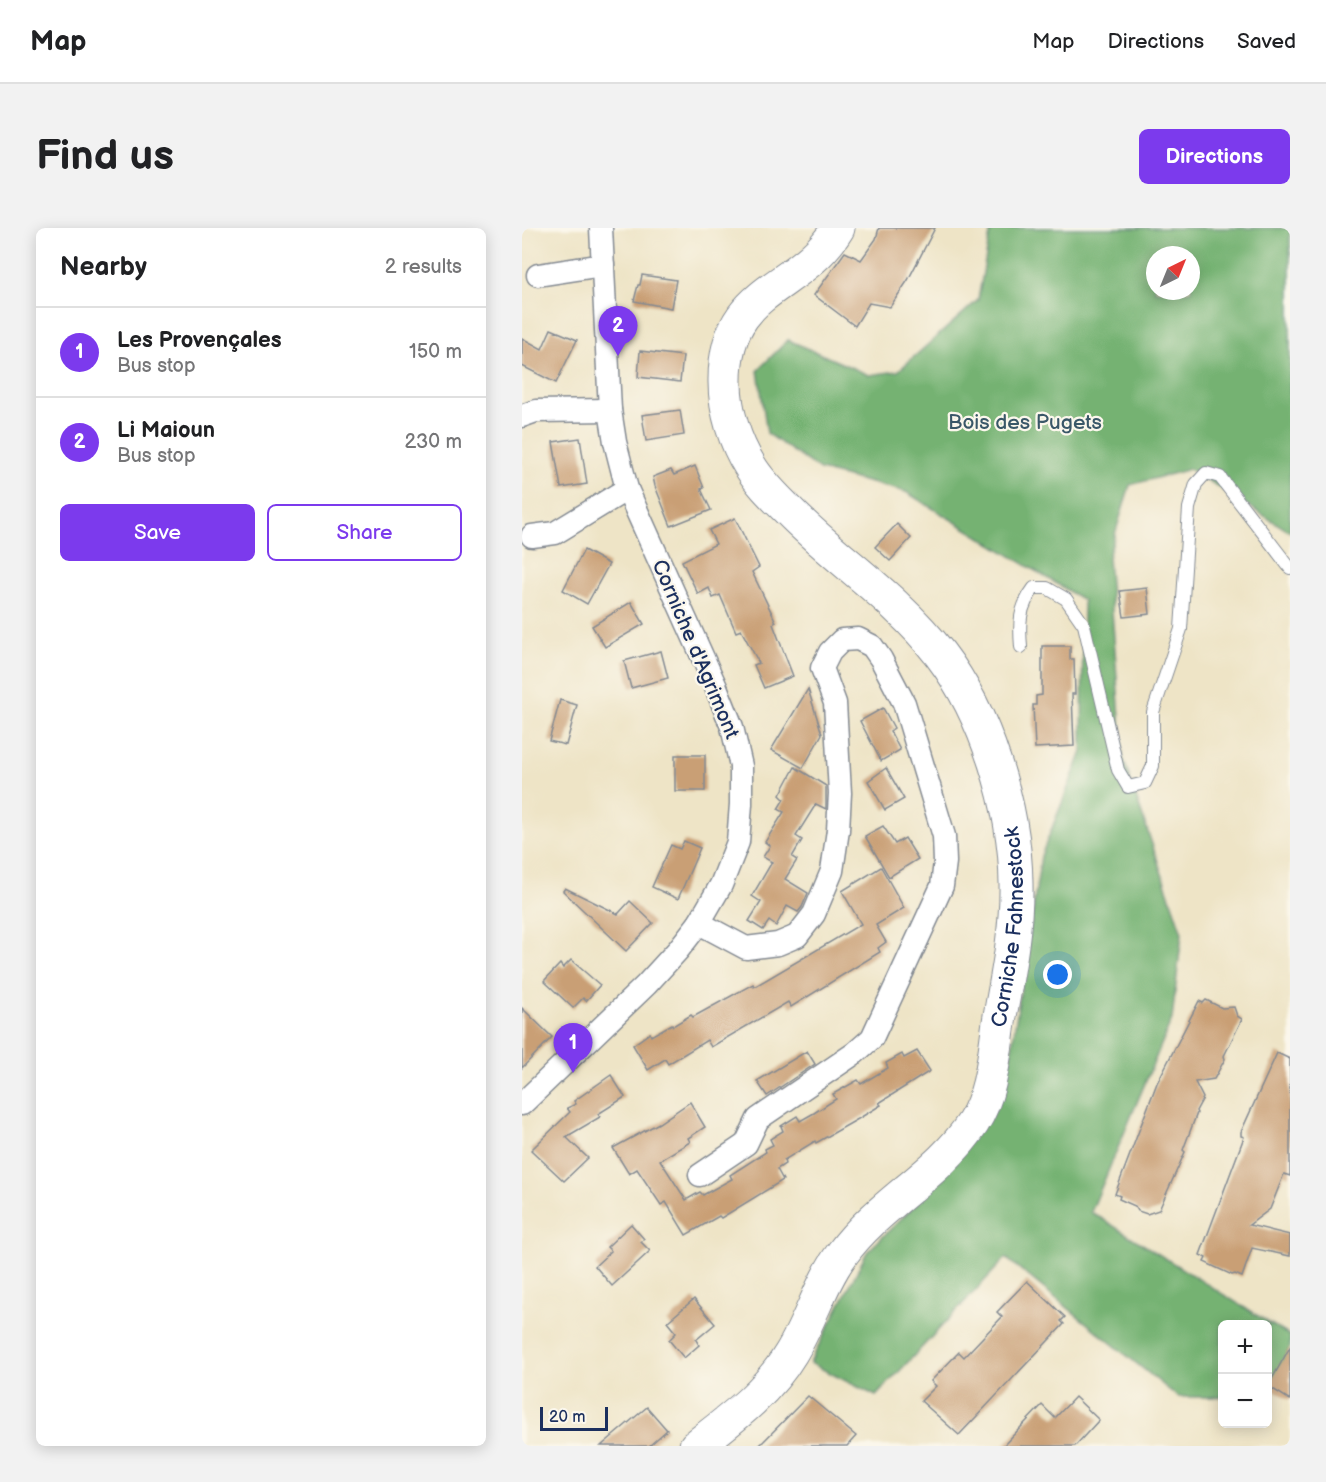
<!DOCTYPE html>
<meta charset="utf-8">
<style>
:root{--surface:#fff;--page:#f2f2f2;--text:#202124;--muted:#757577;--line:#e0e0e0;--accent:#7c3aed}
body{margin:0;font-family:"Balsamiq Sans",sans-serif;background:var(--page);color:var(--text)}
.controls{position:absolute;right:18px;bottom:18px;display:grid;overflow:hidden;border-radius:9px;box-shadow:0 3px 15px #0003}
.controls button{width:54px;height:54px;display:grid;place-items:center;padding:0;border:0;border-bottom:2px solid var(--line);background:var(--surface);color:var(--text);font:30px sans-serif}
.compass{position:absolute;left:624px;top:18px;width:54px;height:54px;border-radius:50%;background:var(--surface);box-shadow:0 3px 15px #0003;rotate:43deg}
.scale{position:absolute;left:18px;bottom:15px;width:68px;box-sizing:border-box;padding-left:6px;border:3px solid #1b2f5e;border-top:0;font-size:16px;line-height:21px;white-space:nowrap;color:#1b2f5e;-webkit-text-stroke:4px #fbf7ec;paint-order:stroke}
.you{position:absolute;left:536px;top:747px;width:21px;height:21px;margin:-15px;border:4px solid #fff;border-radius:50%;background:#1a73e8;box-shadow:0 0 0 9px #1a73e833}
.badge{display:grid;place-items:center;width:39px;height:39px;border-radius:50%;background:var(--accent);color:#fff;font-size:20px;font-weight:700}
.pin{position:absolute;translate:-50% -50px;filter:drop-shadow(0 2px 3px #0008)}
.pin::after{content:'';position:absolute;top:32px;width:21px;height:18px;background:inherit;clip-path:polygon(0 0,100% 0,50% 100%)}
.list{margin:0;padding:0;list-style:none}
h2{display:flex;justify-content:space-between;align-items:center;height:78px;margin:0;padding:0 24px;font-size:26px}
h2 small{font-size:20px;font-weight:400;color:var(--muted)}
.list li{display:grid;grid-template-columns:39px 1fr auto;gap:18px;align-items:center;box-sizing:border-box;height:90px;padding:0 24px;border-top:2px solid var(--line)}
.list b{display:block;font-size:22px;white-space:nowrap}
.list p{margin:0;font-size:20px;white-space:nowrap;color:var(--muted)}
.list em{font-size:20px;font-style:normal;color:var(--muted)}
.actions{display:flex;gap:12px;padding:18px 24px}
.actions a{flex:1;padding:14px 0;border:2px solid var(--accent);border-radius:9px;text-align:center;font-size:21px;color:var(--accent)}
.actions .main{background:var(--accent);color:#fff}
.map{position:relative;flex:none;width:768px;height:1218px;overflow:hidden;border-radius:9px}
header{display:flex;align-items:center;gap:36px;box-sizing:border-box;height:84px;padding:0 30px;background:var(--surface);border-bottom:2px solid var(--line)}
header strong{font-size:28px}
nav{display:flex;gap:33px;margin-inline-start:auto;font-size:21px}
.intro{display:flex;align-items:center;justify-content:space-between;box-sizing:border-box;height:144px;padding:0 36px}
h1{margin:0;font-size:42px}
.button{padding:15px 27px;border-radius:9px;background:var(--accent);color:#fff;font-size:21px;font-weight:700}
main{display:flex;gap:36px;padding:0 36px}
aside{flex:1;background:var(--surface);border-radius:9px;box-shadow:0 3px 15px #0003}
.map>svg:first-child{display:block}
.forest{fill:#75b272;stroke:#487068;stroke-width:1.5;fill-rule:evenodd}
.building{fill:#c99f74}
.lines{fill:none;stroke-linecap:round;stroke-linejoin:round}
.lane-casing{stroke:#848a92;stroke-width:14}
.street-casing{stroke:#848a92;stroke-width:25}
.secondary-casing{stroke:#848a92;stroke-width:35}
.lane{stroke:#fff;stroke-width:12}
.street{stroke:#fff;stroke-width:22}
.secondary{stroke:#fff;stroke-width:33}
.labels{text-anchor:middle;stroke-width:4.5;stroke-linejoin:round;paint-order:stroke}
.park-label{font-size:21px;fill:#395768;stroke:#fbf7ec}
.street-label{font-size:21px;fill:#1b2f5e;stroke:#fbf7ec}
</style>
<header>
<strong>Map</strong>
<nav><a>Map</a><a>Directions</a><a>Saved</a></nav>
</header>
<div class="intro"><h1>Find us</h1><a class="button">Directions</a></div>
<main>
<aside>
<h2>Nearby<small>2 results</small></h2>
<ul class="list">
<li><span class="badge">1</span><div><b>Les Provençales</b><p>Bus stop</p></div><em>150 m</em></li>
<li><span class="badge">2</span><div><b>Li Maioun</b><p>Bus stop</p></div><em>230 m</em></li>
</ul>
<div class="actions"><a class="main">Save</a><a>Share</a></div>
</aside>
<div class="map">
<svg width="768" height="1218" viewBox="0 0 768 1218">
<rect width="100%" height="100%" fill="#fbf7ec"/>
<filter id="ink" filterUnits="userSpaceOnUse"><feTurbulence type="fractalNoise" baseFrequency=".0167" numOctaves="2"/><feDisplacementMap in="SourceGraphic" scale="12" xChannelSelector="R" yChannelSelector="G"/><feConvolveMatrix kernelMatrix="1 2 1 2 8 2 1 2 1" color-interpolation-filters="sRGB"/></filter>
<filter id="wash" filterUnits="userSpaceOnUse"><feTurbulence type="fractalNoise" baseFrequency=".008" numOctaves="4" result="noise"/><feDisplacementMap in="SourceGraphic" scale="24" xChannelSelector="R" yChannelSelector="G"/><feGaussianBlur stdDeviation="1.35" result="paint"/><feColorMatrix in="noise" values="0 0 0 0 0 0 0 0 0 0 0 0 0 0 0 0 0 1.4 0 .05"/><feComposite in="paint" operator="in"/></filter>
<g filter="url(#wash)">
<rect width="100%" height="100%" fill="#eee4c6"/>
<path class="forest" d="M469,0H768V304L668,241L608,257L586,329L601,530L660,705L650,791L569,984L768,1108V1119L746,1162V1096H700V1169H656L484,1030L354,1168L288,1135L345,1024L423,948L487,838L519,628L560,524L561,372L384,264L298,242L245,205L236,142L266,112L347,147L376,143L456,72ZM633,27H669V63H633Z"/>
<g id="blocks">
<g class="building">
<polygon points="357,0 413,0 386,52 368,79 347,75 333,98 292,67 323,24 339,32 354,11"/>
<polygon points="120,47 154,52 149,80 112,73 116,57 118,57"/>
<polygon points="29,101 55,112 34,155 0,138 0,110 20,121"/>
<polygon points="118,123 161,128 158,154 116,149"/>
<polygon points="158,182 162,207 124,213 120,187"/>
<polygon points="58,210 65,256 39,260 31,214"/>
<polygon points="173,238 182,260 179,261 189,282 149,298 133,258 131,249 149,242 152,247"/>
<polygon points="213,290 237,339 230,344 254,394 251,396 271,448 242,460 232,437 237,435 219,402 214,404 198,367 191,370 187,360 176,366 160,333 194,316 187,302"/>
<polygon points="375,296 389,310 368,333 353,319"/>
<polygon points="62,322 87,336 65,376 41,362"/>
<polygon points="625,360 628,386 602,389 598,363"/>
<polygon points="109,374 122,396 83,419 70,398"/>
<polygon points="520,418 548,418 548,431 552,431 553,466 550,466 552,518 513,520 511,477 514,477 514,468 520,467"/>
<polygon points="139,423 146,450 109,460 102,433"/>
<polygon points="286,461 300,506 281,540 249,522"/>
<polygon points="38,472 55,477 44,517 27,513"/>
<polygon points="361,480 372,500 368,503 378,522 359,533 338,493"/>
<rect x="153" y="527" width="30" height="36"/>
<polygon points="273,539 304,558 304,581 294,576 274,608 280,612 270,629 275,632 263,651 286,665 280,679 276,684 265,678 254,698 247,693 241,702 227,693 239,674 230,668 250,634 241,629 248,618 243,614 262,584 256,581 262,571 258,567"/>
<polygon points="364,540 382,571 363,582 346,553"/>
<polygon points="361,598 373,616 383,610 396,631 367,649 343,608"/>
<polygon points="162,613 178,620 156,671 130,659 149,617 158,621"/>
<polygon points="359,639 382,680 354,697 364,714 356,720 358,724 269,779 266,774 189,819 185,812 146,836 143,831 126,842 111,817 128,805 129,808 150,796 151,798 169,787 171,789 231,756 232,759 339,696 320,663"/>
<polygon points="43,660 96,686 108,673 131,695 104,723 41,663"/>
<polygon points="49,732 78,757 64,773 61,770 51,780 22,753 38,736 41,740"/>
<polygon points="684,772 700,780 712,779 715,788 720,791 702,828 703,831 692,851 673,854 681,870 674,883 675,885 661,922 663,924 637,982 625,986 616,983 613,978 597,971 598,968 593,966 635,855 677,773 681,775"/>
<polygon points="0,780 30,809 0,840"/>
<polygon points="285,823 293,836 245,868 235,853"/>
<polygon points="395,823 408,843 357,875 359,877 336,891 294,915 293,913 262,932 263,936 255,941 261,952 199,990 197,988 164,1007 144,974 139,977 115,941 107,946 91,920 137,895 168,874 183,899 166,910 168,914 138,932 164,972 178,964 181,967 210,951 208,947 244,924 243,921 251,917 248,911 261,903 259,898 275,888 278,893 292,885 314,871 311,866 336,852 339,856 366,840 364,835 380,826 382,830"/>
<polygon points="755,825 768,831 768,948 762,946 748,981 727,997 768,1007 768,1028 730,1020 720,1049 713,1046 710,1047 682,1034 684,1030 678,1027 722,909 719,908 719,904"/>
<polygon points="89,847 103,869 76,886 78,889 44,909 66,930 42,953 9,922 48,884 45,880 54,876 52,873"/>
<polygon points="109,996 122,1011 119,1014 128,1023 90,1058 73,1038 89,1023 85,1019"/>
<polygon points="505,1053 543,1089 539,1093 542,1096 437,1207 399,1173 414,1158 409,1153 437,1124 442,1129 480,1089 475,1084"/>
<polygon points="172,1071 193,1096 174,1112 177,1117 162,1130 147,1112 154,1105 145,1094"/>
<polygon points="768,1119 768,1172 746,1158"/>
<polygon points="286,1168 334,1208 325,1218 237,1218"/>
<polygon points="553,1169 577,1192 553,1218 481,1218 520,1177 533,1190"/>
<polygon points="125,1179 145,1202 127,1218 79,1218"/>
</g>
</g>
</g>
<g filter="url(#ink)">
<use href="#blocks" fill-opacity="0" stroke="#848a92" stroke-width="1.5"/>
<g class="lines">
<defs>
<path id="lane" d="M499,419C497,395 497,380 512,360H525L544,371L562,397L596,542L606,559L623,555L631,538V484L659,401L667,280L674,256L684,245L698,249L768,340"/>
<g id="street">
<polyline points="16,47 81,37"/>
<polyline points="0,188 14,183 88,182"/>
<polyline points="10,308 33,305 105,261"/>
<polyline points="177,695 224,720 256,716 275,708 292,686 310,643 316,602 318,565 313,475 300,440 308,424 320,412 336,411 350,418 359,431 382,475 422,608 423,634 420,658 350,810 333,825 236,891 224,916 178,947"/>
<polyline points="0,876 124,757 156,722 177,695 199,657 216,614 219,576 219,538 210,499 194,459 105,261 93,214 88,182 79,0"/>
</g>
<g id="secondary">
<path id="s1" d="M174,1218C210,1190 245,1165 269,1125C288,1094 299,1054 320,1026C357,975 417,947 451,895C471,864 472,824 478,788C486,744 495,699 494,655C493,579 464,486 418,426C375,370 316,333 267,283C253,269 238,255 228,238C213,214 203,183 203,154C202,57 277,65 316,0"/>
</g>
</defs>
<use href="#lane" class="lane-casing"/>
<use href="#street" class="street-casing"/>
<use href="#secondary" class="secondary-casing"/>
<use href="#lane" class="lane"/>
<use href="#street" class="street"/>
<use href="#secondary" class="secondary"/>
</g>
</g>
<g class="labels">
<g class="park-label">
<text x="503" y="201">Bois des Pugets</text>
</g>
<g class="street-label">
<text transform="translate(174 421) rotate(67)" y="7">Corniche d'Agrimont</text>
<text dy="7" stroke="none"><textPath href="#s1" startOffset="632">Corniche Fahnestock</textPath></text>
</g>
</g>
</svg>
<div class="controls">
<button>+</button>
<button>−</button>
</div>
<svg class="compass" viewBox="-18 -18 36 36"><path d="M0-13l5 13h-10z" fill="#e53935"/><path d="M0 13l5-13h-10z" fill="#757577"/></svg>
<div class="scale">20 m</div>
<div class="you"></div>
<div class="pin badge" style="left:51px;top:845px">1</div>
<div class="pin badge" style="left:96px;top:128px">2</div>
</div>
</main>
